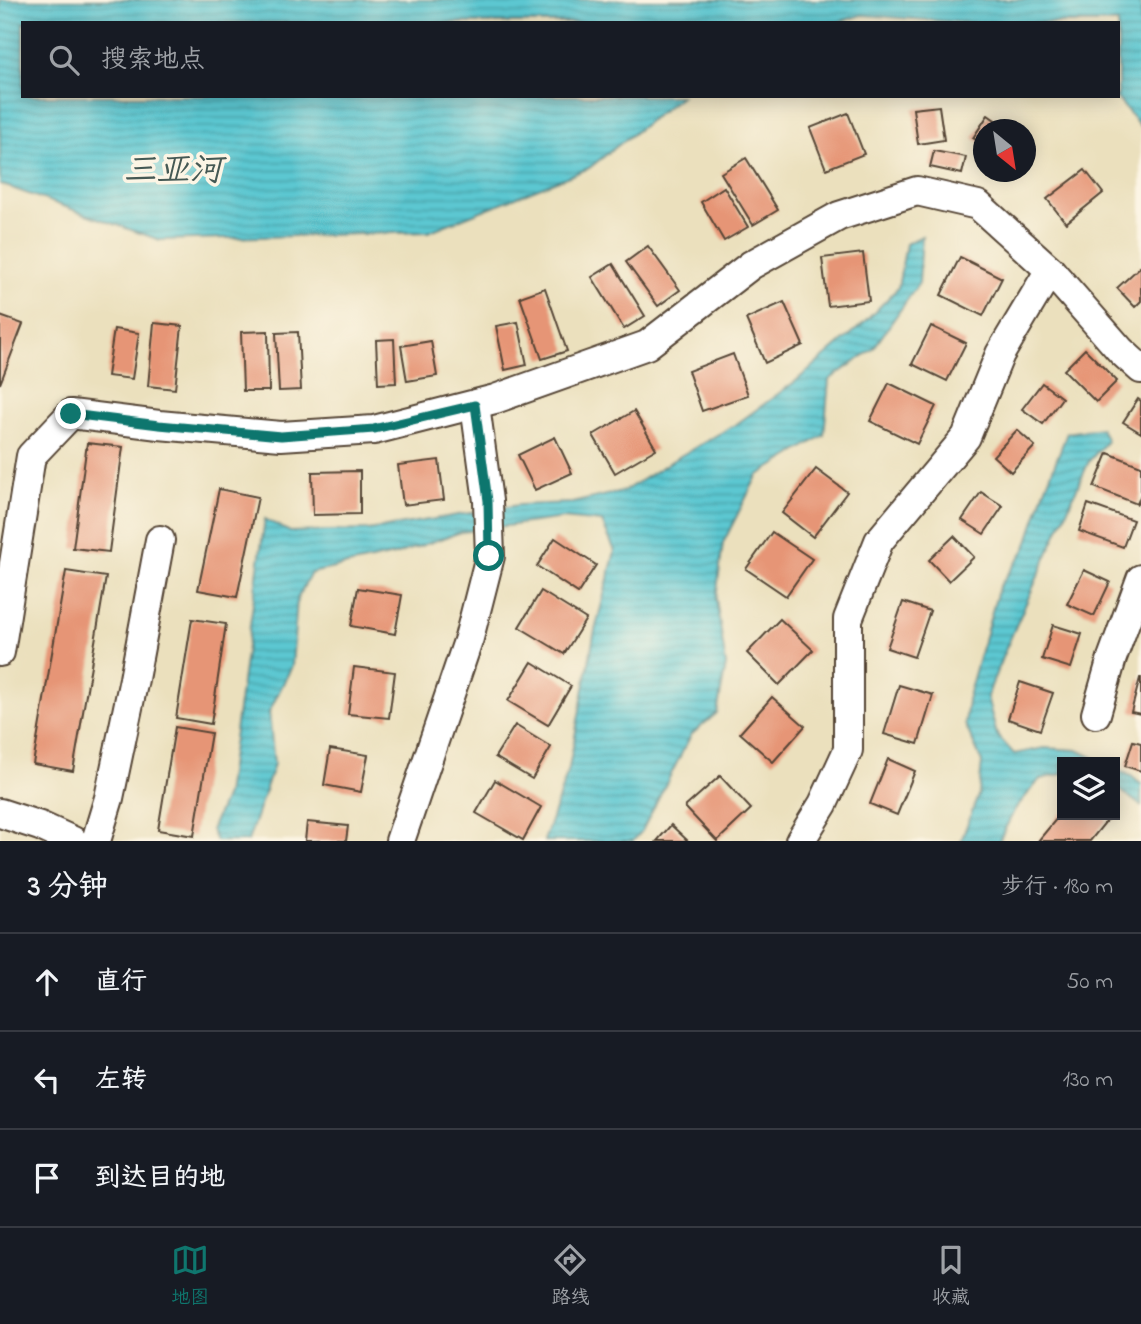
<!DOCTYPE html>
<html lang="zh">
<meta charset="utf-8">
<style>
:root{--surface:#171b24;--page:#242831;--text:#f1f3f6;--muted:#9ea1a6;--line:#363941;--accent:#0f766e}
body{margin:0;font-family:"Indie Flower","LXGW WenKai TC",sans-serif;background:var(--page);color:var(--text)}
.controls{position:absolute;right:21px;bottom:21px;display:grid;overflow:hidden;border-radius:0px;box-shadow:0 4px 18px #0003}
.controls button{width:63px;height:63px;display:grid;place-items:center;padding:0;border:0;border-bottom:2px solid var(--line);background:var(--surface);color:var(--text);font:35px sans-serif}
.compass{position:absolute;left:973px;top:119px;width:63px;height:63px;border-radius:50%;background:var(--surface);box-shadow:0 4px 18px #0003;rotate:150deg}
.stop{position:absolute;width:21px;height:21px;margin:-16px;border:5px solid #0f766e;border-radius:50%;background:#fff}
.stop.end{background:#0f766e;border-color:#fff;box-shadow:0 2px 7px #0008}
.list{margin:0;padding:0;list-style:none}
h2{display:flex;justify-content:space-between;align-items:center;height:91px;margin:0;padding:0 28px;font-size:30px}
h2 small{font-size:23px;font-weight:400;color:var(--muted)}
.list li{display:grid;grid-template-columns:46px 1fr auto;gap:21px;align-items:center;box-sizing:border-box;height:98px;padding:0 28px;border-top:2px solid var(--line)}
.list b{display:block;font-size:26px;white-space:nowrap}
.list em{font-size:23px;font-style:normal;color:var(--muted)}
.icon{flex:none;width:38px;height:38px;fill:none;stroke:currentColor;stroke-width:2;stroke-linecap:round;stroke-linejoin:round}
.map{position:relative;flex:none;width:1141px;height:841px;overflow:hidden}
.search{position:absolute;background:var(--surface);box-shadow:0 4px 18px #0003;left:21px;right:21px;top:21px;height:77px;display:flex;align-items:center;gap:18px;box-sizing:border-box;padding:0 24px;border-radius:0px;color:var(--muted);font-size:26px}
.sheet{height:385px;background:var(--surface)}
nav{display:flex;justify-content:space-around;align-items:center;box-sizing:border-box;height:98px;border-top:2px solid var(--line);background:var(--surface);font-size:19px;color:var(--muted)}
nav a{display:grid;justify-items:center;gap:4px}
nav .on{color:var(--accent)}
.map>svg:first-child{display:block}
.water{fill:url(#water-rules);stroke:#4b7878;stroke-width:2}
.building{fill:#e69576}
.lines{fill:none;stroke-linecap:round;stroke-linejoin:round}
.minor-casing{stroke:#554536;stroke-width:32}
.minor{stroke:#fff;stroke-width:28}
.route{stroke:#0f766e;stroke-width:9}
.labels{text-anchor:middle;stroke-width:7;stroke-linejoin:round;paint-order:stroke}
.water-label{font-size:33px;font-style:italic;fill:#455954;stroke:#fcf5e5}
</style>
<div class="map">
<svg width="1141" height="841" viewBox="0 0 1141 841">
<defs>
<pattern id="water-rules" width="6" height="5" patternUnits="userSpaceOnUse" patternTransform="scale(1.75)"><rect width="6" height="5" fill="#5bc7d1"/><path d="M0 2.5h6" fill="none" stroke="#4ca2a9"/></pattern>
</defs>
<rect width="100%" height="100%" fill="#fcf5e5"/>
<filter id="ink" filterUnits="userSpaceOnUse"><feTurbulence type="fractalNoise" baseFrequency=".0143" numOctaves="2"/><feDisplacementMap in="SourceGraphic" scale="14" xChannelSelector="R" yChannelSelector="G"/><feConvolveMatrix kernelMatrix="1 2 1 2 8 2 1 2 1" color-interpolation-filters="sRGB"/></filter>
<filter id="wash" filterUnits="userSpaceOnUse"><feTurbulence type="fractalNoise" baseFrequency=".00686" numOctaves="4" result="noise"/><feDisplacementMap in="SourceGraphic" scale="28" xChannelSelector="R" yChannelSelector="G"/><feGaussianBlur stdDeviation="1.57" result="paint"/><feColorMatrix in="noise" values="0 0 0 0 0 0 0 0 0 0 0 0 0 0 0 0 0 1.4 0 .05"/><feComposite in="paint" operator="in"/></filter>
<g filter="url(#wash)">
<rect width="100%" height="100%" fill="#ebe0bd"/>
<g class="water">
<polygon points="0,0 1141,0 1141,127 1115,96 1118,96 1118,23 968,23 862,15 834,23 23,23 23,96 681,96 589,168 428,232 160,240 0,184"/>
<polygon points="922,236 919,283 873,349 829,380 824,435 757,476 723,543 716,599 726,665 717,713 691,735 642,831 633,841 544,841 569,768 594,635 615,551 602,522 563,518 461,532 394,555 311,573 297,599 292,666 269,712 274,764 248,841 216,841 211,830 226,795 265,519 290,532 368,530 519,505 572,503 624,491 675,459 738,423 796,381 863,324 898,288 906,244"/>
<polygon points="1101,428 1107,441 1089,461 1003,655 987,697 997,735 1014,754 1044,748 1077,750 1103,762 1062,762 1062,774 1040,779 1015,809 999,841 961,841 979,793 982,762 965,724 969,693 999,587 1026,548 1044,492 1067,433"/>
<polygon points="1115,768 1131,776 1141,784 1141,806 1115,786"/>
</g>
<g id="blocks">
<g class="building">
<polygon points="939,106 944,140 918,144 913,109"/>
<polygon points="848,113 864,154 826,169 810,128"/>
<polygon points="988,115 1005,127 1003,130 984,130 984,145 973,138"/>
<polygon points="934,151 966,157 962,174 930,167"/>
<polygon points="746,158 778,210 753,225 721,173"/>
<polygon points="1085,170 1103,193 1066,223 1047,199"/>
<polygon points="724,187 748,227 724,241 701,202"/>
<polygon points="648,246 680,290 658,306 626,262"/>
<polygon points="863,253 869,301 828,306 822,258"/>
<polygon points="960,257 1002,278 983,316 941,295"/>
<polygon points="613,264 645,316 624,329 592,277"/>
<polygon points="1141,266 1141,301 1135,307 1117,288"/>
<polygon points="545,288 567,351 542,359 520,297"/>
<polygon points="784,302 803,345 765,363 746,319"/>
<polygon points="0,316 23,324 0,384"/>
<polygon points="518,322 527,365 505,370 496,326"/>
<polygon points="154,323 182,326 175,389 148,386"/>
<polygon points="931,326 966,343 947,381 912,364"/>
<polygon points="114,329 139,333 132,379 107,376"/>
<polygon points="268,331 269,391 243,391 241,332"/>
<polygon points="298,332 301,390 279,391 276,333"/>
<polygon points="394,339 396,383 378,384 376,340"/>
<polygon points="431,341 437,376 407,381 401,346"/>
<polygon points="1085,349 1117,381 1096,402 1064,370"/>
<polygon points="733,354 748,395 702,411 688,371"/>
<polygon points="889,383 936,406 917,444 870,421"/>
<polygon points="1042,383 1062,398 1043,424 1022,409"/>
<polygon points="1138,399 1141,401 1141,433 1123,422"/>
<polygon points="634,411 656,449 615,473 593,435"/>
<polygon points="1017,430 1035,446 1011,472 993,456"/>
<polygon points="555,437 572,473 535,490 518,455"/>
<polygon points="87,443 123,447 109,552 73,548"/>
<polygon points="1108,453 1141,466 1141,494 1137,504 1094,487"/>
<polygon points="439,460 444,500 403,505 398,465"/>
<polygon points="816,469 847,492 813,537 782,513"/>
<polygon points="360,471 360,514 313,515 312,472"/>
<polygon points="219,489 258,497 237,597 198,590"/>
<polygon points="981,492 1003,506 984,534 962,520"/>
<polygon points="1088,504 1133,520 1123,547 1079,531"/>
<polygon points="772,532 812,559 786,596 746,569"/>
<polygon points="954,536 974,557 949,581 929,560"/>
<polygon points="555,538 596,565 578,593 537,566"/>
<polygon points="1084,570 1110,582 1094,616 1067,604"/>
<polygon points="66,571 106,577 73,771 33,764"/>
<polygon points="358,588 402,595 395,634 351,626"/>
<polygon points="541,591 586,619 564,654 519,627"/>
<polygon points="903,602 930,611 914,657 887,648"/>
<polygon points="192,619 226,624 211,724 176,718"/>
<polygon points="780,619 813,650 779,685 747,653"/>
<polygon points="1053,625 1082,634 1071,668 1042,659"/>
<polygon points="532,662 571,686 548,725 508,701"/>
<polygon points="354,667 395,672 389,718 348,714"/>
<polygon points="1140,678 1141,678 1141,714 1131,712"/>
<polygon points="1020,682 1053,693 1040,730 1008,719"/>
<polygon points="899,685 933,695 918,744 884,734"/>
<polygon points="772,697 805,726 773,762 740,733"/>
<polygon points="515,725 551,747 532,779 495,757"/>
<polygon points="175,727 211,733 194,836 158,830"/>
<polygon points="1133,741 1141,743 1141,771 1125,766"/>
<polygon points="330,749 368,755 361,792 324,785"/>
<polygon points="888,759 915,771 897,815 870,804"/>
<polygon points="720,776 751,809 717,841 685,807"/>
<polygon points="495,780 541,807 523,840 476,813"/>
<polygon points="1062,812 1062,815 1101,815 1107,820 1090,841 1038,841"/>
<polygon points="307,822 348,826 346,841 305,841"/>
<polygon points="671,825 688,841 657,841"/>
</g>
</g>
</g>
<g filter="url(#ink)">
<use href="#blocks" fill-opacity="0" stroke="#554536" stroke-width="2"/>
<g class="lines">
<defs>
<g id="minor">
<polyline points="0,652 31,456 71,414 159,425 281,436 374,430 495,399 647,345 751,265 839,216 917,191 978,205 1050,270 1121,351 1141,369"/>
<polyline points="1096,714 1112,658 1141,579"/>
<polyline points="0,813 40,826 73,841"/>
<polyline points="96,841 109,798 134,679 160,540"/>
<polyline points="400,841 469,638 490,556 488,501 475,405"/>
<polyline points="800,841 823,804 848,750 848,619 879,541 966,437 1000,354 1050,270"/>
</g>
</defs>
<use href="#minor" class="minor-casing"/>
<use href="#minor" class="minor"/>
</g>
</g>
<g class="lines" filter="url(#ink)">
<polyline class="route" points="71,414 159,425 281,436 374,429 475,405 488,501 489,556"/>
</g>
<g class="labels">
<g class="water-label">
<text x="173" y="180">三亚河</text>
</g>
</g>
</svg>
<div class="controls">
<button><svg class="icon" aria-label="layers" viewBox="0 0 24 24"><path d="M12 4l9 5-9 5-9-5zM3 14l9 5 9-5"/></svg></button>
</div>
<svg class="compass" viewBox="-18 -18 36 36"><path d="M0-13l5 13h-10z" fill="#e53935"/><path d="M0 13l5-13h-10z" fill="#9ea1a6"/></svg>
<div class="stop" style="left:489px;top:556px"></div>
<div class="stop end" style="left:71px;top:414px"></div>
<div class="search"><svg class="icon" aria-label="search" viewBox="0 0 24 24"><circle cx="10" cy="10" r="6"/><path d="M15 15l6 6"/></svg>搜索地点</div>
</div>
<section class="sheet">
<h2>3 分钟<small>步行 · 180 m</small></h2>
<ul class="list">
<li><svg class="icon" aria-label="ahead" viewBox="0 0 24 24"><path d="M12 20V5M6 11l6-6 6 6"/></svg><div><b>直行</b></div><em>50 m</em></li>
<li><svg class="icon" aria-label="left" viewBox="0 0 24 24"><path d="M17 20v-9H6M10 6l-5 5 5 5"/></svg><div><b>左转</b></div><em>130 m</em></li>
<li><svg class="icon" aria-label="arrive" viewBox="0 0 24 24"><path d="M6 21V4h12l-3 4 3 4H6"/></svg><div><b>到达目的地</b></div></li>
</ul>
</section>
<nav>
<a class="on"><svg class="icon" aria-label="map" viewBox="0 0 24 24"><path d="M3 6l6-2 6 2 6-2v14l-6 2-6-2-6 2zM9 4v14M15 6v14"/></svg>地图</a>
<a><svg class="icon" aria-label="directions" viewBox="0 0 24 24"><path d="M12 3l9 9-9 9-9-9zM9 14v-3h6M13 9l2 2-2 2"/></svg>路线</a>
<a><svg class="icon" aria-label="saved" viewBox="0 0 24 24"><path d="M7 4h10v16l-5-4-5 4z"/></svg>收藏</a>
</nav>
